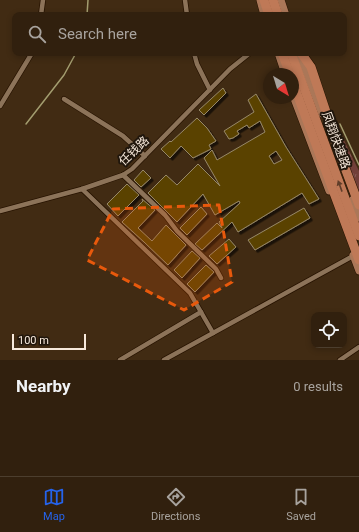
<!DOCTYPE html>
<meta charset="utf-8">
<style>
:root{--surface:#31200e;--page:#392817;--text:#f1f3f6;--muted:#a8a39e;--line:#4c3e2e;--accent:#2563eb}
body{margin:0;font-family:Roboto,"Noto Sans SC",sans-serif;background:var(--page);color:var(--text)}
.controls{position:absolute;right:12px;bottom:12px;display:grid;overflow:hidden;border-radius:8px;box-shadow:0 2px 6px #0003}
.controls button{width:36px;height:36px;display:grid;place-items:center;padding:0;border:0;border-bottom:1px solid var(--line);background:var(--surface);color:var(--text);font:20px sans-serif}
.compass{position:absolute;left:263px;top:68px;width:36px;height:36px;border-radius:50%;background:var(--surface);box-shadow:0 2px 6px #0003;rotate:142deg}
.scale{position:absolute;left:12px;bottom:10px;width:74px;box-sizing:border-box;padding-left:4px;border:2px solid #f7e9db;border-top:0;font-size:11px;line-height:14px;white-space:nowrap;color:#f7e9db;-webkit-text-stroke:3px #20160c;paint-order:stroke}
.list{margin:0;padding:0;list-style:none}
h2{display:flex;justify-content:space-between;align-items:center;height:52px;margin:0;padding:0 16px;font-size:17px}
h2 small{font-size:13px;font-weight:400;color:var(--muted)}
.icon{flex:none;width:22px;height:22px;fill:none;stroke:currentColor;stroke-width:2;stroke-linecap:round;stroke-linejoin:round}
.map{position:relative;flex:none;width:359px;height:360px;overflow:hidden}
.search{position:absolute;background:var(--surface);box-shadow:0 2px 6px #0003;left:12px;right:12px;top:12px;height:44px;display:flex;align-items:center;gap:10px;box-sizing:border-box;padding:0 14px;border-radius:8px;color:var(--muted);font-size:15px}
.sheet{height:116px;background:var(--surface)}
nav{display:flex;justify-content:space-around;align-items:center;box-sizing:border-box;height:56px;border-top:1px solid var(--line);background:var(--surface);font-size:11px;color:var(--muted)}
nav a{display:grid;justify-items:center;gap:2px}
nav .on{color:var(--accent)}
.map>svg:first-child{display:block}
.grass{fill:url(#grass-tufts)}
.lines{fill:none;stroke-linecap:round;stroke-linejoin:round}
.stream{stroke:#a39d6f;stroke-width:1.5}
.building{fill:#5a4303;stroke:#978868;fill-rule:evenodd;filter:url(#shadow)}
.street-casing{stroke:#271300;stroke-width:6}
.primary-casing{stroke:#271300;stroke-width:8}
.highway-casing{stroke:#271300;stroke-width:10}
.street{stroke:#8c7359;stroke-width:4.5}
.primary{stroke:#ab7758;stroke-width:7}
.highway{stroke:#bf7957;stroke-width:9}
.oneway{fill:#603e2a}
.marked{fill:#e8590c;fill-opacity:0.2;stroke:#e8590c;stroke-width:3;stroke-dasharray:8 5;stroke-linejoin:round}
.labels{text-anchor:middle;stroke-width:4;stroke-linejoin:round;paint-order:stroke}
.street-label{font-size:12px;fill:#f7e9db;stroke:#20160c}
</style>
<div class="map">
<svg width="359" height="360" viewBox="0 0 359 360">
<defs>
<pattern id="grass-tufts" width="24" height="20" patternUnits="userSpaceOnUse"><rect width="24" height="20" fill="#723f39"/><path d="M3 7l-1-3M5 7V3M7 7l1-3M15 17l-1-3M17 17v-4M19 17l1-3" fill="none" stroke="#875b55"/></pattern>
<filter id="shadow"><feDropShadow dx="2.5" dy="2.5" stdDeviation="0" flood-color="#0009"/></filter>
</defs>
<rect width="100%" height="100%" fill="#412b13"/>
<polygon class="grass" points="339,130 359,171 359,198 345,159"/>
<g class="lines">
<g class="stream">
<polyline points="87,15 88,0"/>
<polyline points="26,124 64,75 76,53"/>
<polyline points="340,124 359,165"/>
</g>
</g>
<g class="building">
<polygon points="223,88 226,93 204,115 199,110"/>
<path d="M256,94L286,147L319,199L309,204L302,193L238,232L232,222L202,250L195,244L217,223L222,228L219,222L240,203L239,201L215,215L203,194L177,222L148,193L166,175L177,185L198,164L220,186L204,158L212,150L217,160L265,132L260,121L249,128L247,125L237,131L239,134L233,138L229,139L224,131L254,112L248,100ZM276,151L282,160L274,164L269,156Z"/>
<polygon points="197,118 207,128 216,141 209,145 211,149 193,158 181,146 170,158 161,149 170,141 171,142"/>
<polygon points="143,170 151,178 141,187 134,180"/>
<polygon points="127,184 139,195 118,216 107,204"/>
<polygon points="142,199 155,210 138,228 152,241 166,225 186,245 168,265 144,242 122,222 143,201"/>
<polygon points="201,207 207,214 187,235 180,228"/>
<polygon points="304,208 310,218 255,250 248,240"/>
<polygon points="229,239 236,247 217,264 209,256"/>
<polygon points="192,251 200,258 182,278 174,270"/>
<polygon points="206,265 214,272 195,292 187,284"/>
</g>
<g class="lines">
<defs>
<g id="street">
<polyline points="185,0 187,15"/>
<polyline points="41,15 43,0"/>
<polyline points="194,53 197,64 210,90"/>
<polyline points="64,99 123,136 145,156"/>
<polyline points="0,106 32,53"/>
<polyline points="123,175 165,215 177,231 216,269 221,278"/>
<polyline points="82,189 190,293 213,333"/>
<polyline points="0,211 82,189 123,175 132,169 230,69 250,53"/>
<polyline points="120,360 201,312"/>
<polyline points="164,360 353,256"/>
<polyline points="340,360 359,347"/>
</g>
<g id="primary">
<polyline points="260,0 264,15"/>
<polyline points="281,0 286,15"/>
<polyline points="278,53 285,74"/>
<polyline points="299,54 322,114"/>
<polyline points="293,96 329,191"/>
<polyline points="353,199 359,218"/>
<polyline points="353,255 359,271"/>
</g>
<g id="highway">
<polyline points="264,0 269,15"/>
<polyline points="273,0 278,15"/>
<polyline points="282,53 290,74"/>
<polyline points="291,53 359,236"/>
<polyline points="301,53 311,67 342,160 359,205"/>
<polyline points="293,83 359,260"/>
</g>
</defs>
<use href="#street" class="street-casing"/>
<use href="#primary" class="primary-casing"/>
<use href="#highway" class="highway-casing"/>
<use href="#street" class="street"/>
<use href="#primary" class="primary"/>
<use href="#highway" class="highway"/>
</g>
<defs><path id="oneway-solid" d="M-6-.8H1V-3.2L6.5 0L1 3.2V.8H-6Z"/></defs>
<use class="oneway" href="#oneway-solid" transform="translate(340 186) rotate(-110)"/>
<path class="marked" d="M219,205L232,282L184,310L87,260L113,209Z"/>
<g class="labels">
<g class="street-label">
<text transform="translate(336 140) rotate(70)" y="4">凤翔快速路</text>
<text transform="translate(134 151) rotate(-43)" y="4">任钱路</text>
</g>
</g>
</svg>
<div class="controls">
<button><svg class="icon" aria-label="locate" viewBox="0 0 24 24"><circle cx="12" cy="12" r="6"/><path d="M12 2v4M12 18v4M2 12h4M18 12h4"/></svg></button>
</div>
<svg class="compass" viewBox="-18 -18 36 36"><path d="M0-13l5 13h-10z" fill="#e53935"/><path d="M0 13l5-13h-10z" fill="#a8a39e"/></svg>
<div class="scale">100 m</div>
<div class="search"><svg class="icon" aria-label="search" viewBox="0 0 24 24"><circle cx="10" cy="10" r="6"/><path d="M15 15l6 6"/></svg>Search here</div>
</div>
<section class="sheet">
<h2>Nearby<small>0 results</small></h2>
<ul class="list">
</ul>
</section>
<nav>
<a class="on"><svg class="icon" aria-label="map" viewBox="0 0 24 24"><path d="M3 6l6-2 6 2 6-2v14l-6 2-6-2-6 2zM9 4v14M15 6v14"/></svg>Map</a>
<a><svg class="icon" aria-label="directions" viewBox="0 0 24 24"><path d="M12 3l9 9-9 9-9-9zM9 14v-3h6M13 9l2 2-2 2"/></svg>Directions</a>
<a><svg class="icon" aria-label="saved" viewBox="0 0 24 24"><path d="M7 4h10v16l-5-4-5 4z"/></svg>Saved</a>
</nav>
